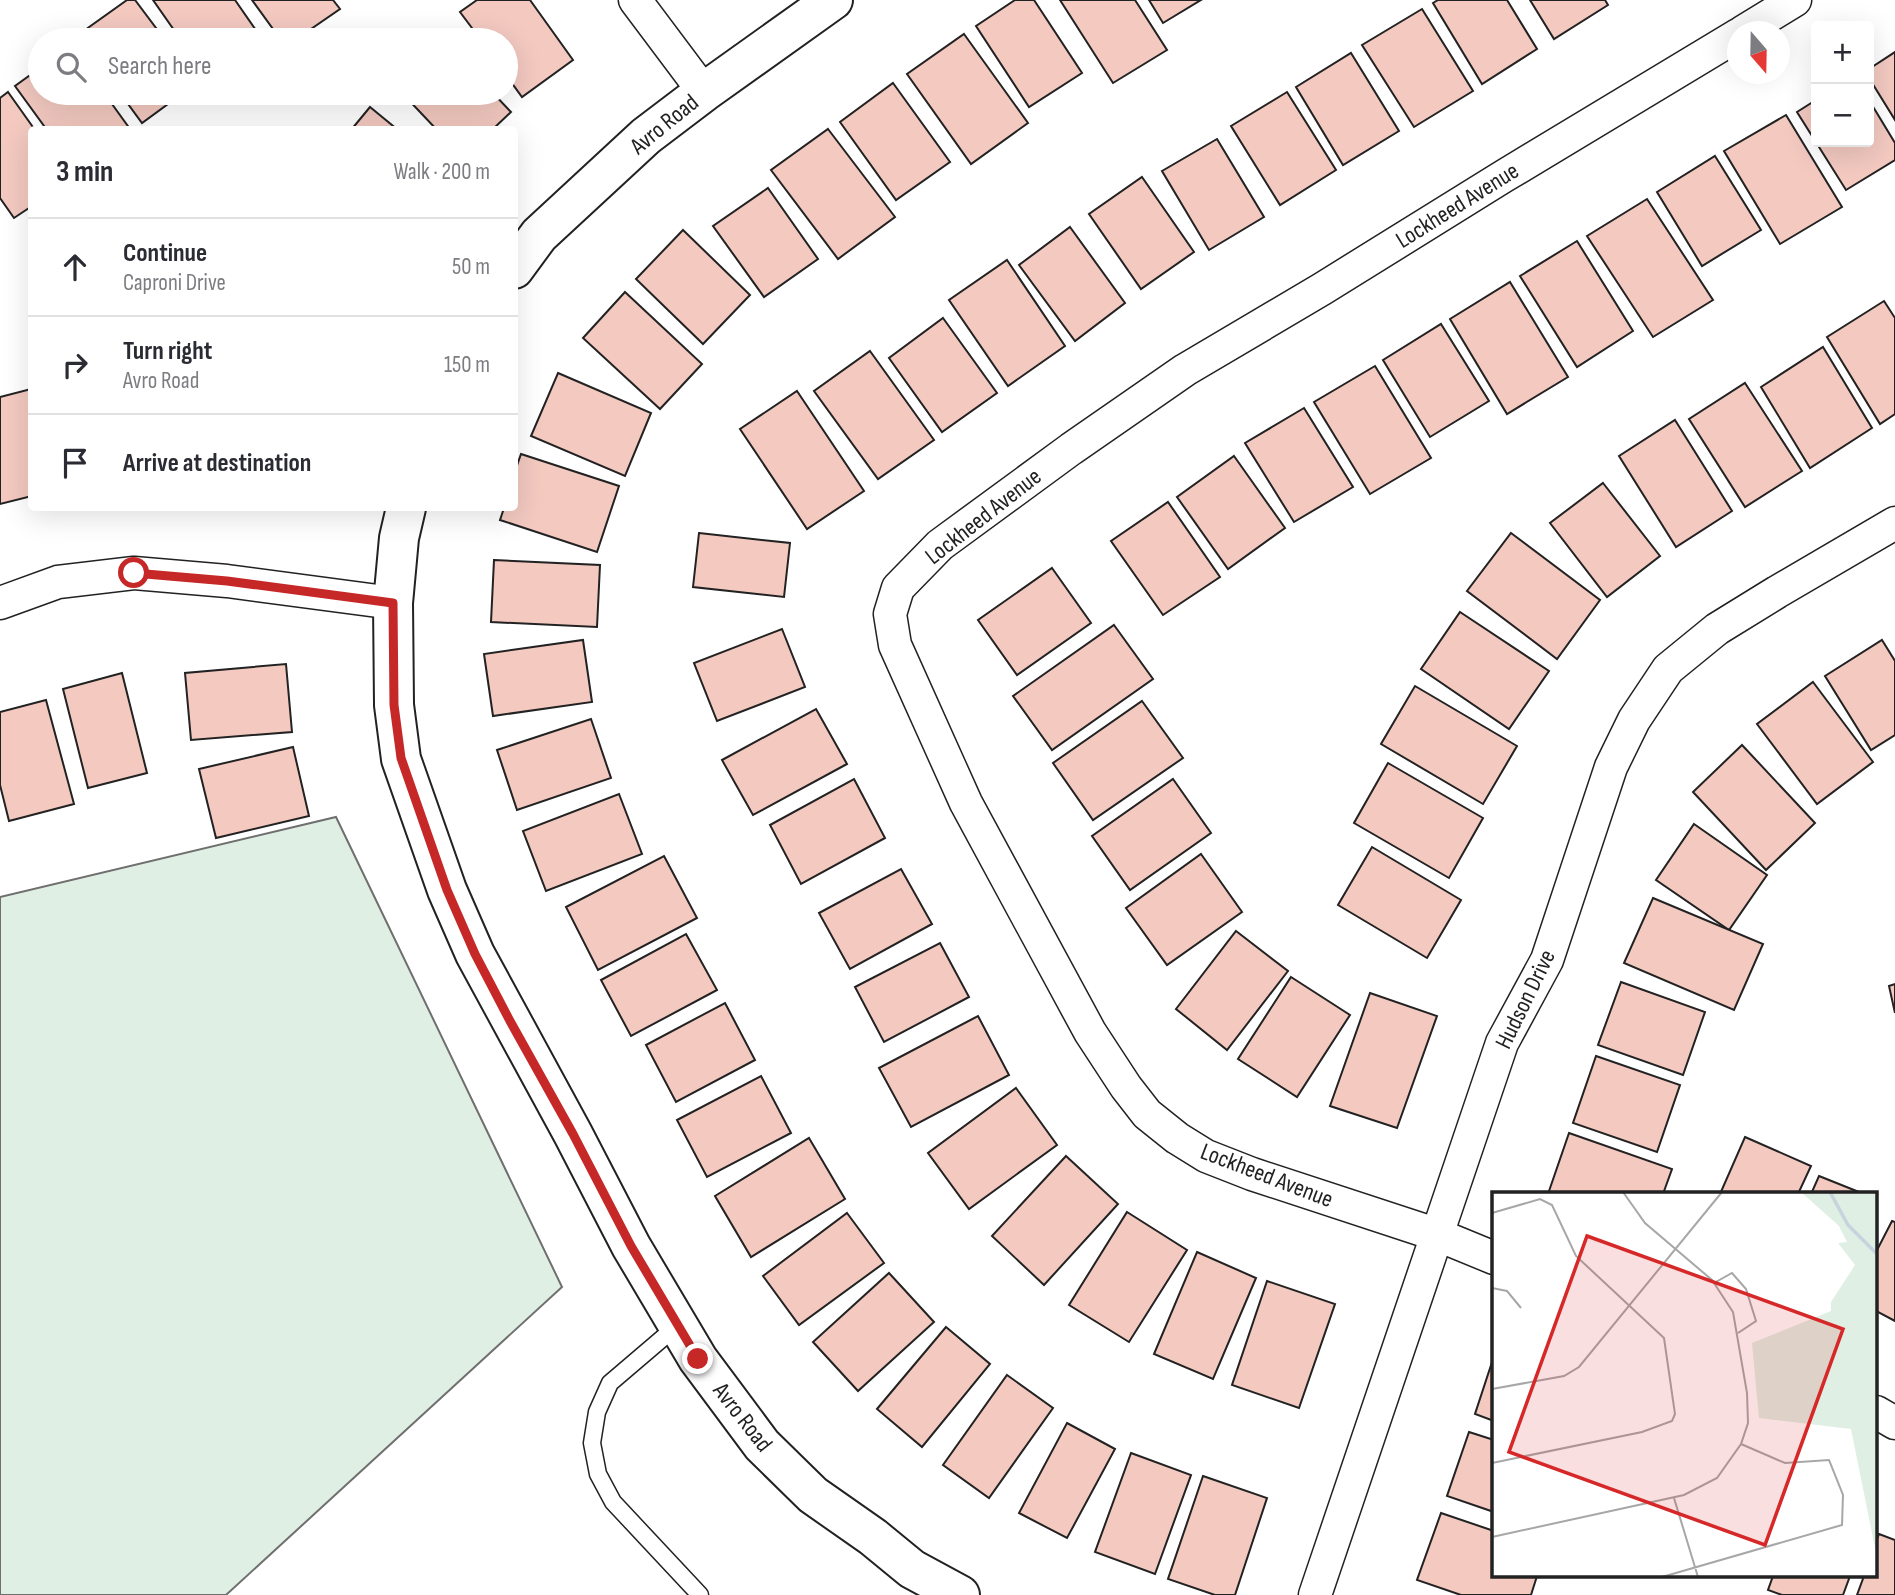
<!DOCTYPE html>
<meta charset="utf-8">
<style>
:root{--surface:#fff;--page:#f2f2f3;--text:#2b2b33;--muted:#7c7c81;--line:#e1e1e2}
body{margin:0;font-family:"Sofia Sans Condensed",sans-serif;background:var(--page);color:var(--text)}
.controls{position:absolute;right:21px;top:21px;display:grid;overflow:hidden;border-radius:7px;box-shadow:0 7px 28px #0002}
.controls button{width:63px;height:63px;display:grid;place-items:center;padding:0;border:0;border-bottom:2px solid var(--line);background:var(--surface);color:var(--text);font:35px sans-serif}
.compass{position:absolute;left:1727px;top:21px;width:63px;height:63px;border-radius:50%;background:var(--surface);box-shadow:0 7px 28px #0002;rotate:160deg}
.stop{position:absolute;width:21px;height:21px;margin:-16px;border:5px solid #c62828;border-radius:50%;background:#fff}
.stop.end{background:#c62828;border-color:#fff;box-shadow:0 2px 7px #0008}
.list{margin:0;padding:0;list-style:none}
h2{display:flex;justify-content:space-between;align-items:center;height:91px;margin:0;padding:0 28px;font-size:30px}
h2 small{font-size:23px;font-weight:400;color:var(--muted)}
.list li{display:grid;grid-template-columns:46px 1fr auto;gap:21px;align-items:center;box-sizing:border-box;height:98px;padding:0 28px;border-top:2px solid var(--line)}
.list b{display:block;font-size:26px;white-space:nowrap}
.list p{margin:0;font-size:23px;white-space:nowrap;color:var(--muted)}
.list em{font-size:23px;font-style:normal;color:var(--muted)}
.icon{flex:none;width:38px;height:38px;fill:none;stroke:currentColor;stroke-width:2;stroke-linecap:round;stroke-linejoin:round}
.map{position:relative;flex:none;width:1895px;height:1595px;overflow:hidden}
.search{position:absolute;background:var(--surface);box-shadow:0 7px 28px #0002;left:28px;top:28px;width:490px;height:77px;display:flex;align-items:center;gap:18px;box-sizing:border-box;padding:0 24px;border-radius:38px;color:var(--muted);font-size:26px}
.panel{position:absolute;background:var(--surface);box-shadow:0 7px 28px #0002;left:28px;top:126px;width:490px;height:385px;border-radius:7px}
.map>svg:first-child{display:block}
.green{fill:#e0efe3;stroke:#6f6f6f;stroke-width:2}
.building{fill:#f3c9c0;stroke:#222;stroke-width:2}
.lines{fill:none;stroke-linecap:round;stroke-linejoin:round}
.service-casing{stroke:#222;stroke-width:19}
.minor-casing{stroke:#222;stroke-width:35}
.tertiary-casing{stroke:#222;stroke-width:42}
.service{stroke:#fff;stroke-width:16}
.minor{stroke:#fff;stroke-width:32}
.tertiary{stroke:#fff;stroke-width:38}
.route{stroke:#c62828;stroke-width:9}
.labels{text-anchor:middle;stroke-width:5;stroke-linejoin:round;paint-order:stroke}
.street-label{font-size:24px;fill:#222;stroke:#fff}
.inset-river{fill:none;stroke:#c7d3dd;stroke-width:3.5}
.inset-road{fill:none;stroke:#a7a7a7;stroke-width:2}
.view{fill:#d62828;fill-opacity:0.15;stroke:#d62828;stroke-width:3.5}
.inset-edge{fill:none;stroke:#222;stroke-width:3.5}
</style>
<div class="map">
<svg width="1895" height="1595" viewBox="0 0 1895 1595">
<rect width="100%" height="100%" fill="#fff"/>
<polygon class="green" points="336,817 562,1287 226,1595 0,1595 0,897"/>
<g class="building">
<polygon points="127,0 135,0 165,40 81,40 78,35"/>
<polygon points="153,0 235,0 260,36 254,40 181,40"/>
<polygon points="252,0 333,0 340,9 295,40 281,40"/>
<polygon points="477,0 530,0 573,60 522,97 506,75 506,40 481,40 460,12"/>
<polygon points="1015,0 1034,0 1082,73 1029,107 976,26"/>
<polygon points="1060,0 1135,0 1167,50 1113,83"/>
<polygon points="1149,0 1201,0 1163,23"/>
<polygon points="1438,0 1507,0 1537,49 1482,84 1433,3"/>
<polygon points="1530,0 1605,0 1608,5 1554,39"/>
<polygon points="1422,9 1473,91 1414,127 1362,45"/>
<polygon points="964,34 1028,123 971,164 907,74"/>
<polygon points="1895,52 1895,120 1869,78 1869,69"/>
<polygon points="1351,53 1399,131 1343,165 1296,87"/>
<polygon points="40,68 40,93 104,93 130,129 47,130 15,86"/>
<polygon points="893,83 950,162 896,200 840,122"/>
<polygon points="8,92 35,130 32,130 32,206 14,218 0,198 0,98"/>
<polygon points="1287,92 1336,170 1280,205 1231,126"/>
<polygon points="120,93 183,93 142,123"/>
<polygon points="402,93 493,93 511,112 492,130 437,130"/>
<polygon points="1816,100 1816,142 1869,142 1869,100 1895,143 1895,160 1846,190 1797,112"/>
<polygon points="370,107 398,130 351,130"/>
<polygon points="1786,115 1842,207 1780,244 1724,151"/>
<polygon points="828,129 895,217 838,259 771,170"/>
<polygon points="1217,139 1264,217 1209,250 1162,171"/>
<polygon points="1715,156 1761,230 1702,266 1657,192"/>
<polygon points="1142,177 1194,252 1141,289 1089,214"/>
<polygon points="768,188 818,259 764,297 713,226"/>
<polygon points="1647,199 1713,300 1653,337 1587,236"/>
<polygon points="1070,227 1125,303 1075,341 1019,265"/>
<polygon points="683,230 750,295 703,344 636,279"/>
<polygon points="1577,241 1633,331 1577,367 1520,276"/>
<polygon points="1007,260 1065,346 1008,386 949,300"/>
<polygon points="1510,282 1568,377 1507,414 1450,319"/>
<polygon points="625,292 702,364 660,409 583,338"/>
<polygon points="1884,301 1895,318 1895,414 1880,424 1827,337"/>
<polygon points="943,318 997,393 942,432 889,358"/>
<polygon points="1441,324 1489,401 1430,437 1383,360"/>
<polygon points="1823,347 1872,428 1810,468 1761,387"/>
<polygon points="870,351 934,440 878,479 814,391"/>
<polygon points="1375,366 1431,458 1370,494 1314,402"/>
<polygon points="558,373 651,413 625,476 531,436"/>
<polygon points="1745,383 1802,471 1745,507 1689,419"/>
<polygon points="31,389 32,496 0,504 0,397"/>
<polygon points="797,391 864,491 807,529 740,429"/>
<polygon points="1304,408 1353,487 1294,522 1245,443"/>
<polygon points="1675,420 1732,511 1676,547 1619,456"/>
<polygon points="521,454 619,486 597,552 500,520 504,508 514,508 514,474"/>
<polygon points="1234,456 1285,528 1228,569 1177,497"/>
<polygon points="1603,483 1660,556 1607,597 1550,523"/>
<polygon points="1168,502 1220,577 1163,615 1111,541"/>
<polygon points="699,533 790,543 784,597 693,587"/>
<polygon points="1511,533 1600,600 1557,659 1467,591"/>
<polygon points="494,560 600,565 597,627 491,622"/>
<polygon points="1052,568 1091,623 1017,675 978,620"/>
<polygon points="1460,612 1549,671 1509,729 1421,669"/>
<polygon points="1114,625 1153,679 1052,750 1013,696"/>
<polygon points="782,629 805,687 717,721 694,663"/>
<polygon points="583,640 592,702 493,716 484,654"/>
<polygon points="1882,640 1895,661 1895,735 1871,750 1825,676"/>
<polygon points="286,664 292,732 191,740 185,673"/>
<polygon points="122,673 147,773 88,788 63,689"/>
<polygon points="1813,682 1873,762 1817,804 1757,724"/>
<polygon points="1415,686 1517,746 1483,804 1381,744"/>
<polygon points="46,700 74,804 9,821 0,785 0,712"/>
<polygon points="1142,701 1183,758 1093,820 1053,763"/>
<polygon points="816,709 847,764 753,815 722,760"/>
<polygon points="591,719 611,778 517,810 497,750"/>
<polygon points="1742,745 1815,823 1766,870 1693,792"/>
<polygon points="293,747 309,816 216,838 199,769"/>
<polygon points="1388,763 1483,818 1449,878 1354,823"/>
<polygon points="854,779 885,838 801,884 770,825"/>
<polygon points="1173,779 1211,833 1130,890 1092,836"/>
<polygon points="619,794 642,854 546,891 523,831"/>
<polygon points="1694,824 1767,875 1729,930 1656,880"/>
<polygon points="1372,847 1461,900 1427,958 1338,905"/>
<polygon points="1201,854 1242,912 1167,965 1126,908"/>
<polygon points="664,856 697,918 598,970 566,907"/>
<polygon points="901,869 932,924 850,969 819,913"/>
<polygon points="1653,898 1763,944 1734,1010 1624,963"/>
<polygon points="1236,931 1288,971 1227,1050 1176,1009"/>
<polygon points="686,934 717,990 631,1036 601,980"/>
<polygon points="940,943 969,997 884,1042 855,987"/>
<polygon points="1291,977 1350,1015 1297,1097 1238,1059"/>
<polygon points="1621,982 1705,1012 1683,1075 1598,1045"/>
<polygon points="1895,984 1895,1013 1889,986"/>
<polygon points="1370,993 1437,1016 1397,1128 1330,1106"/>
<polygon points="725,1003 755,1060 676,1102 646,1045"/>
<polygon points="978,1016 1009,1075 911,1127 879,1068"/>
<polygon points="1596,1056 1680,1085 1657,1152 1573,1123"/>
<polygon points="761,1076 791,1133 707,1177 677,1120"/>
<polygon points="1016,1088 1057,1145 969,1209 928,1153"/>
<polygon points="1569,1133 1672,1169 1663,1194 1548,1194"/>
<polygon points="1745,1137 1811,1166 1798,1194 1720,1194"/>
<polygon points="809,1138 845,1199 751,1257 715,1196"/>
<polygon points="1066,1156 1118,1204 1044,1285 992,1236"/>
<polygon points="1819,1176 1864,1194 1811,1194"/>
<polygon points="1127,1212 1187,1250 1129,1342 1069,1305"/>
<polygon points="847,1213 884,1263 799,1325 763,1276"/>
<polygon points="1892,1221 1895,1222 1895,1321 1876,1311 1876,1252"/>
<polygon points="1197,1252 1256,1278 1213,1379 1154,1354"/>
<polygon points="889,1273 934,1322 858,1391 813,1342"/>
<polygon points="1267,1281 1335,1304 1299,1408 1232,1385"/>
<polygon points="946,1327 990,1364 922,1447 877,1409"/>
<polygon points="1494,1356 1494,1421 1475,1414"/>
<polygon points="1007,1375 1053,1408 989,1498 943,1465"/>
<polygon points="1067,1423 1115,1449 1067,1538 1019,1513"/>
<polygon points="1469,1432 1494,1440 1494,1512 1447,1496"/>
<polygon points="1131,1453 1191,1475 1155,1574 1095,1552"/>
<polygon points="1203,1476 1267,1498 1235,1595 1215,1595 1168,1579"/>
<polygon points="1441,1513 1494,1531 1494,1576 1537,1576 1531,1595 1461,1595 1417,1580"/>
<polygon points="1879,1534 1895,1540 1895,1595 1857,1595 1864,1576 1876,1576 1876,1542"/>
<polygon points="1773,1576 1850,1576 1843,1595 1782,1595 1768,1590"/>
</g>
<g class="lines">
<defs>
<polyline id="service" points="678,1325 610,1383 597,1412 592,1443 598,1474 613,1502 700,1595"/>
<g id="minor">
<polyline points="635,0 704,92"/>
<polyline points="1743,32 1795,0"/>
<polyline points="0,603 58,582 134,573 227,581 393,603"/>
<polyline points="1494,1258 1438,1235 1252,1174 1206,1156 1177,1138 1147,1114 1126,1087 1090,1032 966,803 895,645 890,614 898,588 940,545 1071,449 1185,370 1322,289 1504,176 1738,35"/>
<polyline points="1876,1412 1895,1423"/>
<polyline points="1315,1595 1502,1043 1547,960 1611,767 1634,720 1668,669 1717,629 1777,592 1895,523"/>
</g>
<g id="tertiary">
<polyline points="514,269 539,235 646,136 704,92 833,0"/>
<polyline points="406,508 399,538 393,603 394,705 401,759 447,890 475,954 573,1134 631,1246 698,1359 762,1445 813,1495 873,1537 912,1569 960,1595"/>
</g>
</defs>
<use href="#service" class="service-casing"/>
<use href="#minor" class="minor-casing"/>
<use href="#tertiary" class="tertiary-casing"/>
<use href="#service" class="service"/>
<use href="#minor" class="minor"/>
<use href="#tertiary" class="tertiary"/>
</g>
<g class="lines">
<polyline class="route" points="134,573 227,581 393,603 394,705 401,758 447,890 475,954 510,1021 573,1134 631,1246 698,1359"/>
</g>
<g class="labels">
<g class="street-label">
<text transform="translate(664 124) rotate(-39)" y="8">Avro Road</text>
<text transform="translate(1457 205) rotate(-32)" y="8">Lockheed Avenue</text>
<text transform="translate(983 516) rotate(-38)" y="8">Lockheed Avenue</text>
<text transform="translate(1525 999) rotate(-64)" y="8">Hudson Drive</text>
<text transform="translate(1267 1175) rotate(21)" y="8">Lockheed Avenue</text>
<text transform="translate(743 1417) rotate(52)" y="8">Avro Road</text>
</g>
</g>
<g transform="translate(1492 1192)">
<rect width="385" height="385" fill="#fff"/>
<path d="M309,0H385V366L359,237L267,226L260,151L339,119V110L363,73L346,51L355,50L347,34Z" fill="#e0efe3"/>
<path class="inset-river" d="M338,0L356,33L385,62"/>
<path class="inset-road" d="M0,21L48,7L60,13L84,64L172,146L183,222L180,229L150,240L0,271M222,91L240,81L254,97L264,129L246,141M0,96L15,99L29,116M0,197L72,184L87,175L230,0M182,306L206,385M0,345L192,303L225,286L249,252L256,231L255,201L241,120L220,88L153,31L131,0M170,385L350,333L351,303L337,268L293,271L249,252"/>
<path class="view" d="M95,44L351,137L273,353L17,260Z"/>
<rect width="385" height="385" class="inset-edge"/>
</g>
</svg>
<div class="controls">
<button>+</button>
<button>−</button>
</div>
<svg class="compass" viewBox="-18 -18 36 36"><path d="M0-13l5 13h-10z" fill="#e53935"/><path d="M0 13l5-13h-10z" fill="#7c7c81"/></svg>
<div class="stop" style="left:134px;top:573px"></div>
<div class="stop end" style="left:698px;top:1359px"></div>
<div class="search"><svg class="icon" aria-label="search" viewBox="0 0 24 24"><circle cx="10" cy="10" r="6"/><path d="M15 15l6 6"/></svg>Search here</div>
<section class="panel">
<h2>3 min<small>Walk · 200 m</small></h2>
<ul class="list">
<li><svg class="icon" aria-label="ahead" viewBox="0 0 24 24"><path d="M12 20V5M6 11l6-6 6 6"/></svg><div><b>Continue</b><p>Caproni Drive</p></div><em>50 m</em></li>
<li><svg class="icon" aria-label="right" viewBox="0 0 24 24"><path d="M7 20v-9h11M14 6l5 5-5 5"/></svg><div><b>Turn right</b><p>Avro Road</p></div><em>150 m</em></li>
<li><svg class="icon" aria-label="arrive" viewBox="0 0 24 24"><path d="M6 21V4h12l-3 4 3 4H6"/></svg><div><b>Arrive at destination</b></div></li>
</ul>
</section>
</div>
